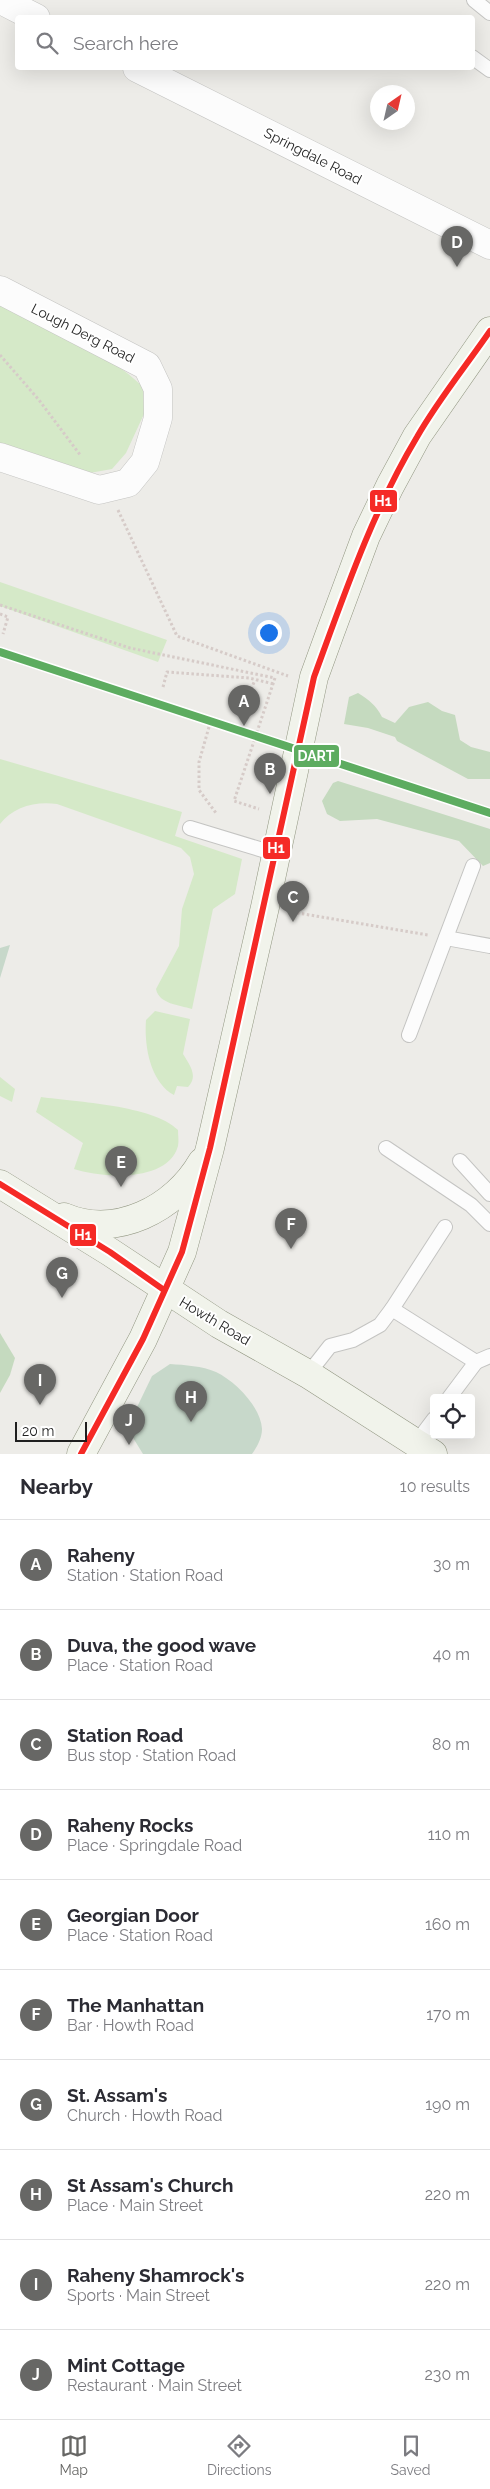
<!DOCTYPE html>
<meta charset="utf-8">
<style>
:root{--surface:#fff;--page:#f2f2f3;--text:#2b2b33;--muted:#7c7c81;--line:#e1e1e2;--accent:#676765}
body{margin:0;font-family:Raleway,sans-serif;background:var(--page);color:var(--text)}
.controls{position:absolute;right:15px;bottom:15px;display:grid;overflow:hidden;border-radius:5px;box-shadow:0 5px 20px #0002}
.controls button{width:45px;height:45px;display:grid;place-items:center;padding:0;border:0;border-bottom:1px solid var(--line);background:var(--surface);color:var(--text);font:25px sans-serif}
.compass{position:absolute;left:370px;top:85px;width:45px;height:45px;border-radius:50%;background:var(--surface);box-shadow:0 5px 20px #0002;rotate:34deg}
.scale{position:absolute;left:15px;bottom:12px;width:72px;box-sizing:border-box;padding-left:5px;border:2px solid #1f1f1f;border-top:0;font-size:14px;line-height:18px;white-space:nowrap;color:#1f1f1f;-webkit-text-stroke:4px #fff;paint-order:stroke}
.you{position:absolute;left:268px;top:632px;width:18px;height:18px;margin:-12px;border:4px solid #fff;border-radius:50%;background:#1a73e8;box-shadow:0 0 0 8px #1a73e833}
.badge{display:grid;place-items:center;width:32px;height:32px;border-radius:50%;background:var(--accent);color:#fff;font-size:16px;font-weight:700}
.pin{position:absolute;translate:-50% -41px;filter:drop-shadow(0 1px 2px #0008)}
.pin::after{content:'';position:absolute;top:26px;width:18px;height:15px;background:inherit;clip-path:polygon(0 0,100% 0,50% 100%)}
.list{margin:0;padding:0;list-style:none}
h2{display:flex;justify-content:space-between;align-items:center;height:65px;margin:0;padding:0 20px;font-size:21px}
h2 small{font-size:16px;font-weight:400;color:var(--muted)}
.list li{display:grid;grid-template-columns:32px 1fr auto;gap:15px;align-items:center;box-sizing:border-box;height:90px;padding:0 20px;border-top:1px solid var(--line)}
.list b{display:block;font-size:19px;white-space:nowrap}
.list p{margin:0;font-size:16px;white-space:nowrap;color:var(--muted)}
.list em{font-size:16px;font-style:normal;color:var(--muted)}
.icon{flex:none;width:28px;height:28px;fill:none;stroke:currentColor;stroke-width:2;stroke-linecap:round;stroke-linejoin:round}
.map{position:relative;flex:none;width:490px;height:1454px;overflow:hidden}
.search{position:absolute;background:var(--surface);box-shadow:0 5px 20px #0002;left:15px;right:15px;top:15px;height:55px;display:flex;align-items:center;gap:12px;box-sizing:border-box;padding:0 18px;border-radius:5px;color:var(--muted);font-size:19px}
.sheet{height:965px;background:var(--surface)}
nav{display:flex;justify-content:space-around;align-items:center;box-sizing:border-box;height:70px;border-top:1px solid var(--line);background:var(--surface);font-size:14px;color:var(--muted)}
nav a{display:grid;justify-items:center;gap:2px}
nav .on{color:var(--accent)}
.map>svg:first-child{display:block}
.grass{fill:#d5e9c8}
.forest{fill:#c5dabf}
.cemetery{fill:#c7d8ca}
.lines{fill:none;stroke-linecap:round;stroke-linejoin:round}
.service-casing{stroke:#c4c4c2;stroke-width:16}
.minor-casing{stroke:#c4c4c2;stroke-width:29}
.tertiary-casing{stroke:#c4c4c2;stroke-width:29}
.secondary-casing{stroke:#919681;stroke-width:29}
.path{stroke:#d6cbc8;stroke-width:3;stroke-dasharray:2.5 2.5;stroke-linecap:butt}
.service{stroke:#fcfcfc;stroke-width:14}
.minor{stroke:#fcfcfc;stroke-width:28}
.tertiary{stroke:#fcfcfc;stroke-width:28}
.secondary{stroke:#f1f3eb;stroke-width:28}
.bus-1-casing{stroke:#fff;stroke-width:10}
.bus-1{stroke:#f52a26;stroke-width:6}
.rail-1-casing{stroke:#fff;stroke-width:11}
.rail-1{stroke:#5dac60;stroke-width:8}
.labels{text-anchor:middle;stroke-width:4;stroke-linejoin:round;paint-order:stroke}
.street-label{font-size:14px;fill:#1f1f1f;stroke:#fff}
.line-badge{stroke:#fff;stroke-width:2}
.badge-label{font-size:14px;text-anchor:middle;font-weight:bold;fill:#fff}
</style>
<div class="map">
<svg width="490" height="1454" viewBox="0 0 490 1454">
<rect width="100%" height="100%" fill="#edece8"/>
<g class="grass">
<path d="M0,302C46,327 107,351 143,387L144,414L126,453L112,469L84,474L0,445Z"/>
<polygon points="0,582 167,640 158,662 0,606"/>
<path d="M0,759L182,812L175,836L242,859L235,894L213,909L192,1009C179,1005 159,1004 156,989L179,946L182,909L194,874L190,857L181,848L57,804C35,801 13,807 0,824Z"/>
<path d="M155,1011L190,1019L183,1054C189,1064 199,1076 188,1087L177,1086L174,1095C150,1082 144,1045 146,1020Z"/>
<polygon points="0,1077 15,1089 12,1102 0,1096"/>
<path d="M41,1097C76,1102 153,1105 178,1130C178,1135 179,1141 178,1146C168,1183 101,1178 74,1169L83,1143L36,1112Z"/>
</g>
<g class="forest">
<path d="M358,693C369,700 376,705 382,717L395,723L409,707L428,702L442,711L455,715L460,740L471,747L490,752V779H468L397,741L395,737L368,728L344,724L349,697Z"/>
<polygon points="338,781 490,829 490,863 483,866 459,841 377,819 340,821 327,814 322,801 333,783"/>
<polygon points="0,1333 15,1358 10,1375 0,1393"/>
</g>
<g class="cemetery">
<polygon points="10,945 0,978 0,948"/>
<path d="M170,1364C185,1365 202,1366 216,1372C235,1381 261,1407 262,1429C262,1438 257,1447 252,1454H143L127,1428L152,1376Z"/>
</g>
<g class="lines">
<defs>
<g id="service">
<polyline points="474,0 490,13"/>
<polyline points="472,57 490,70"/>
<polyline points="190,828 276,854"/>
<polyline points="446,938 490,946"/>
<polyline points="409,1035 473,866"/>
<polyline points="386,1148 471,1205 490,1224"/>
<polyline points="460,1161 490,1194"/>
<polyline points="392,1309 445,1227"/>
<polyline points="476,1362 490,1356"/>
<polyline points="308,1374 330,1346 353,1340 380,1325 392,1309 476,1362 449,1398"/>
<polyline points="416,1443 434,1419"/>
</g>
<polyline id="minor" points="0,290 147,366 158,389 158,418 145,462 128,483 99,490 0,457"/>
<g id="tertiary">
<polyline points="1,0 36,18"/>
<polyline points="137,68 490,245"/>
</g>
<g id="secondary">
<polyline points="0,1184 110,1252 219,1324 308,1374 433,1454"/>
<path d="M64,1217C116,1239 175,1209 202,1162"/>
<polyline points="81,1454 143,1339 182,1252 210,1148 265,907 314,677 330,633 366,536 390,486 417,436 490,331"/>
</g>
</defs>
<use href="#service" class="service-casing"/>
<use href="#minor" class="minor-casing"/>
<use href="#tertiary" class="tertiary-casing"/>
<use href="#secondary" class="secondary-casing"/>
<g class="path">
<polyline points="0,355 39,400 81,456"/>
<polyline points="118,510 177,636 288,676"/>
<polyline points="0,605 130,648 275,678 234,801 259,809"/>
<polyline points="0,614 8,617 3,634"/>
<polyline points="163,687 167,672 249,678 274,684"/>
<polyline points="245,703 255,680"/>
<polyline points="209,727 199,762 199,790 216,813"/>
<polyline points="292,912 428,935"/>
</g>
<use href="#service" class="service"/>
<use href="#minor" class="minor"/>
<use href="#tertiary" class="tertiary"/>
<use href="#secondary" class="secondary"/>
<defs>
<g id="bus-1">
<polyline points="0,1184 110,1252 164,1290"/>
<path d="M81,1454L143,1339L182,1252L210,1148L314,677C344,595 372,512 417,437C438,400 466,366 490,331"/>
</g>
</defs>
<use href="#bus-1" class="bus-1-casing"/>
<use href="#bus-1" class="bus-1"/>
<defs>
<polyline id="rail-1" points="0,652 490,813"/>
</defs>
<use href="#rail-1" class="rail-1-casing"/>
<use href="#rail-1" class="rail-1"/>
</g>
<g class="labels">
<g class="street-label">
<text transform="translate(313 156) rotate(27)" y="5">Springdale Road</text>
<text transform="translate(83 333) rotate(27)" y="5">Lough Derg Road</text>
<text transform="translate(215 1321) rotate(31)" y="5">Howth Road</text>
</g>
</g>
<g class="line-badge">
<rect x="369" y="489" width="29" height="24" rx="5" fill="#f52a26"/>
<rect x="293" y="744" width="47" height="24" rx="5" fill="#5dac60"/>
<rect x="262" y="836" width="29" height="24" rx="5" fill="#f52a26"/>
<rect x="69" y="1223" width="28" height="24" rx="5" fill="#f52a26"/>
</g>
<g class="badge-label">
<text x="383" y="506">H1</text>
<text x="316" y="761">DART</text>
<text x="276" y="853">H1</text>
<text x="83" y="1240">H1</text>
</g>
</svg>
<div class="controls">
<button><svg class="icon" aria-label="locate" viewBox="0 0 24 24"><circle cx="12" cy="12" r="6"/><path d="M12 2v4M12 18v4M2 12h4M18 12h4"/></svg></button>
</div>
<svg class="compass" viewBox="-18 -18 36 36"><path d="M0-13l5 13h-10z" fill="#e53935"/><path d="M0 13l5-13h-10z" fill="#7c7c81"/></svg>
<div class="scale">20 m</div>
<div class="you"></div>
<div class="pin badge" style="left:244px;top:726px">A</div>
<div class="pin badge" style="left:270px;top:794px">B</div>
<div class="pin badge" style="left:293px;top:922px">C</div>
<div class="pin badge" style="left:457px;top:267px">D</div>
<div class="pin badge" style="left:121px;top:1187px">E</div>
<div class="pin badge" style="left:291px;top:1249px">F</div>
<div class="pin badge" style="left:62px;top:1298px">G</div>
<div class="pin badge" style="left:191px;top:1422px">H</div>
<div class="pin badge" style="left:40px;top:1405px">I</div>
<div class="pin badge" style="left:129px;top:1445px">J</div>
<div class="search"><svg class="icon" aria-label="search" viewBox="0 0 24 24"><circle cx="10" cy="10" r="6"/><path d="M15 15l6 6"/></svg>Search here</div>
</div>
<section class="sheet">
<h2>Nearby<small>10 results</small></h2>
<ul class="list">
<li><span class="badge">A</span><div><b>Raheny</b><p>Station · Station Road</p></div><em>30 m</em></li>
<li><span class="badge">B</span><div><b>Duva, the good wave</b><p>Place · Station Road</p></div><em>40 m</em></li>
<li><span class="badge">C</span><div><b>Station Road</b><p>Bus stop · Station Road</p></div><em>80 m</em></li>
<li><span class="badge">D</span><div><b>Raheny Rocks</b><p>Place · Springdale Road</p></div><em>110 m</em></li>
<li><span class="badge">E</span><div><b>Georgian Door</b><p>Place · Station Road</p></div><em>160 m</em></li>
<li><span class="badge">F</span><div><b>The Manhattan</b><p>Bar · Howth Road</p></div><em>170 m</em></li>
<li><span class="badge">G</span><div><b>St. Assam's</b><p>Church · Howth Road</p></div><em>190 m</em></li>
<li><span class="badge">H</span><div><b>St Assam's Church</b><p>Place · Main Street</p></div><em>220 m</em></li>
<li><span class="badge">I</span><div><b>Raheny Shamrock's</b><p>Sports · Main Street</p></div><em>220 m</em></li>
<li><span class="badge">J</span><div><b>Mint Cottage</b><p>Restaurant · Main Street</p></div><em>230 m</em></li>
</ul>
</section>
<nav>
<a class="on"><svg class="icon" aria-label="map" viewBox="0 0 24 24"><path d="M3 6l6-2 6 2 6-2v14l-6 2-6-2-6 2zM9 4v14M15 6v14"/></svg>Map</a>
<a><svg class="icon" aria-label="directions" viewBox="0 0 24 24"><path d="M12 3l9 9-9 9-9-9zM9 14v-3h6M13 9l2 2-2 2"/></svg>Directions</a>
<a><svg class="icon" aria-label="saved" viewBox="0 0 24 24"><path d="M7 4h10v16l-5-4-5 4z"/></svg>Saved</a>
</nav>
